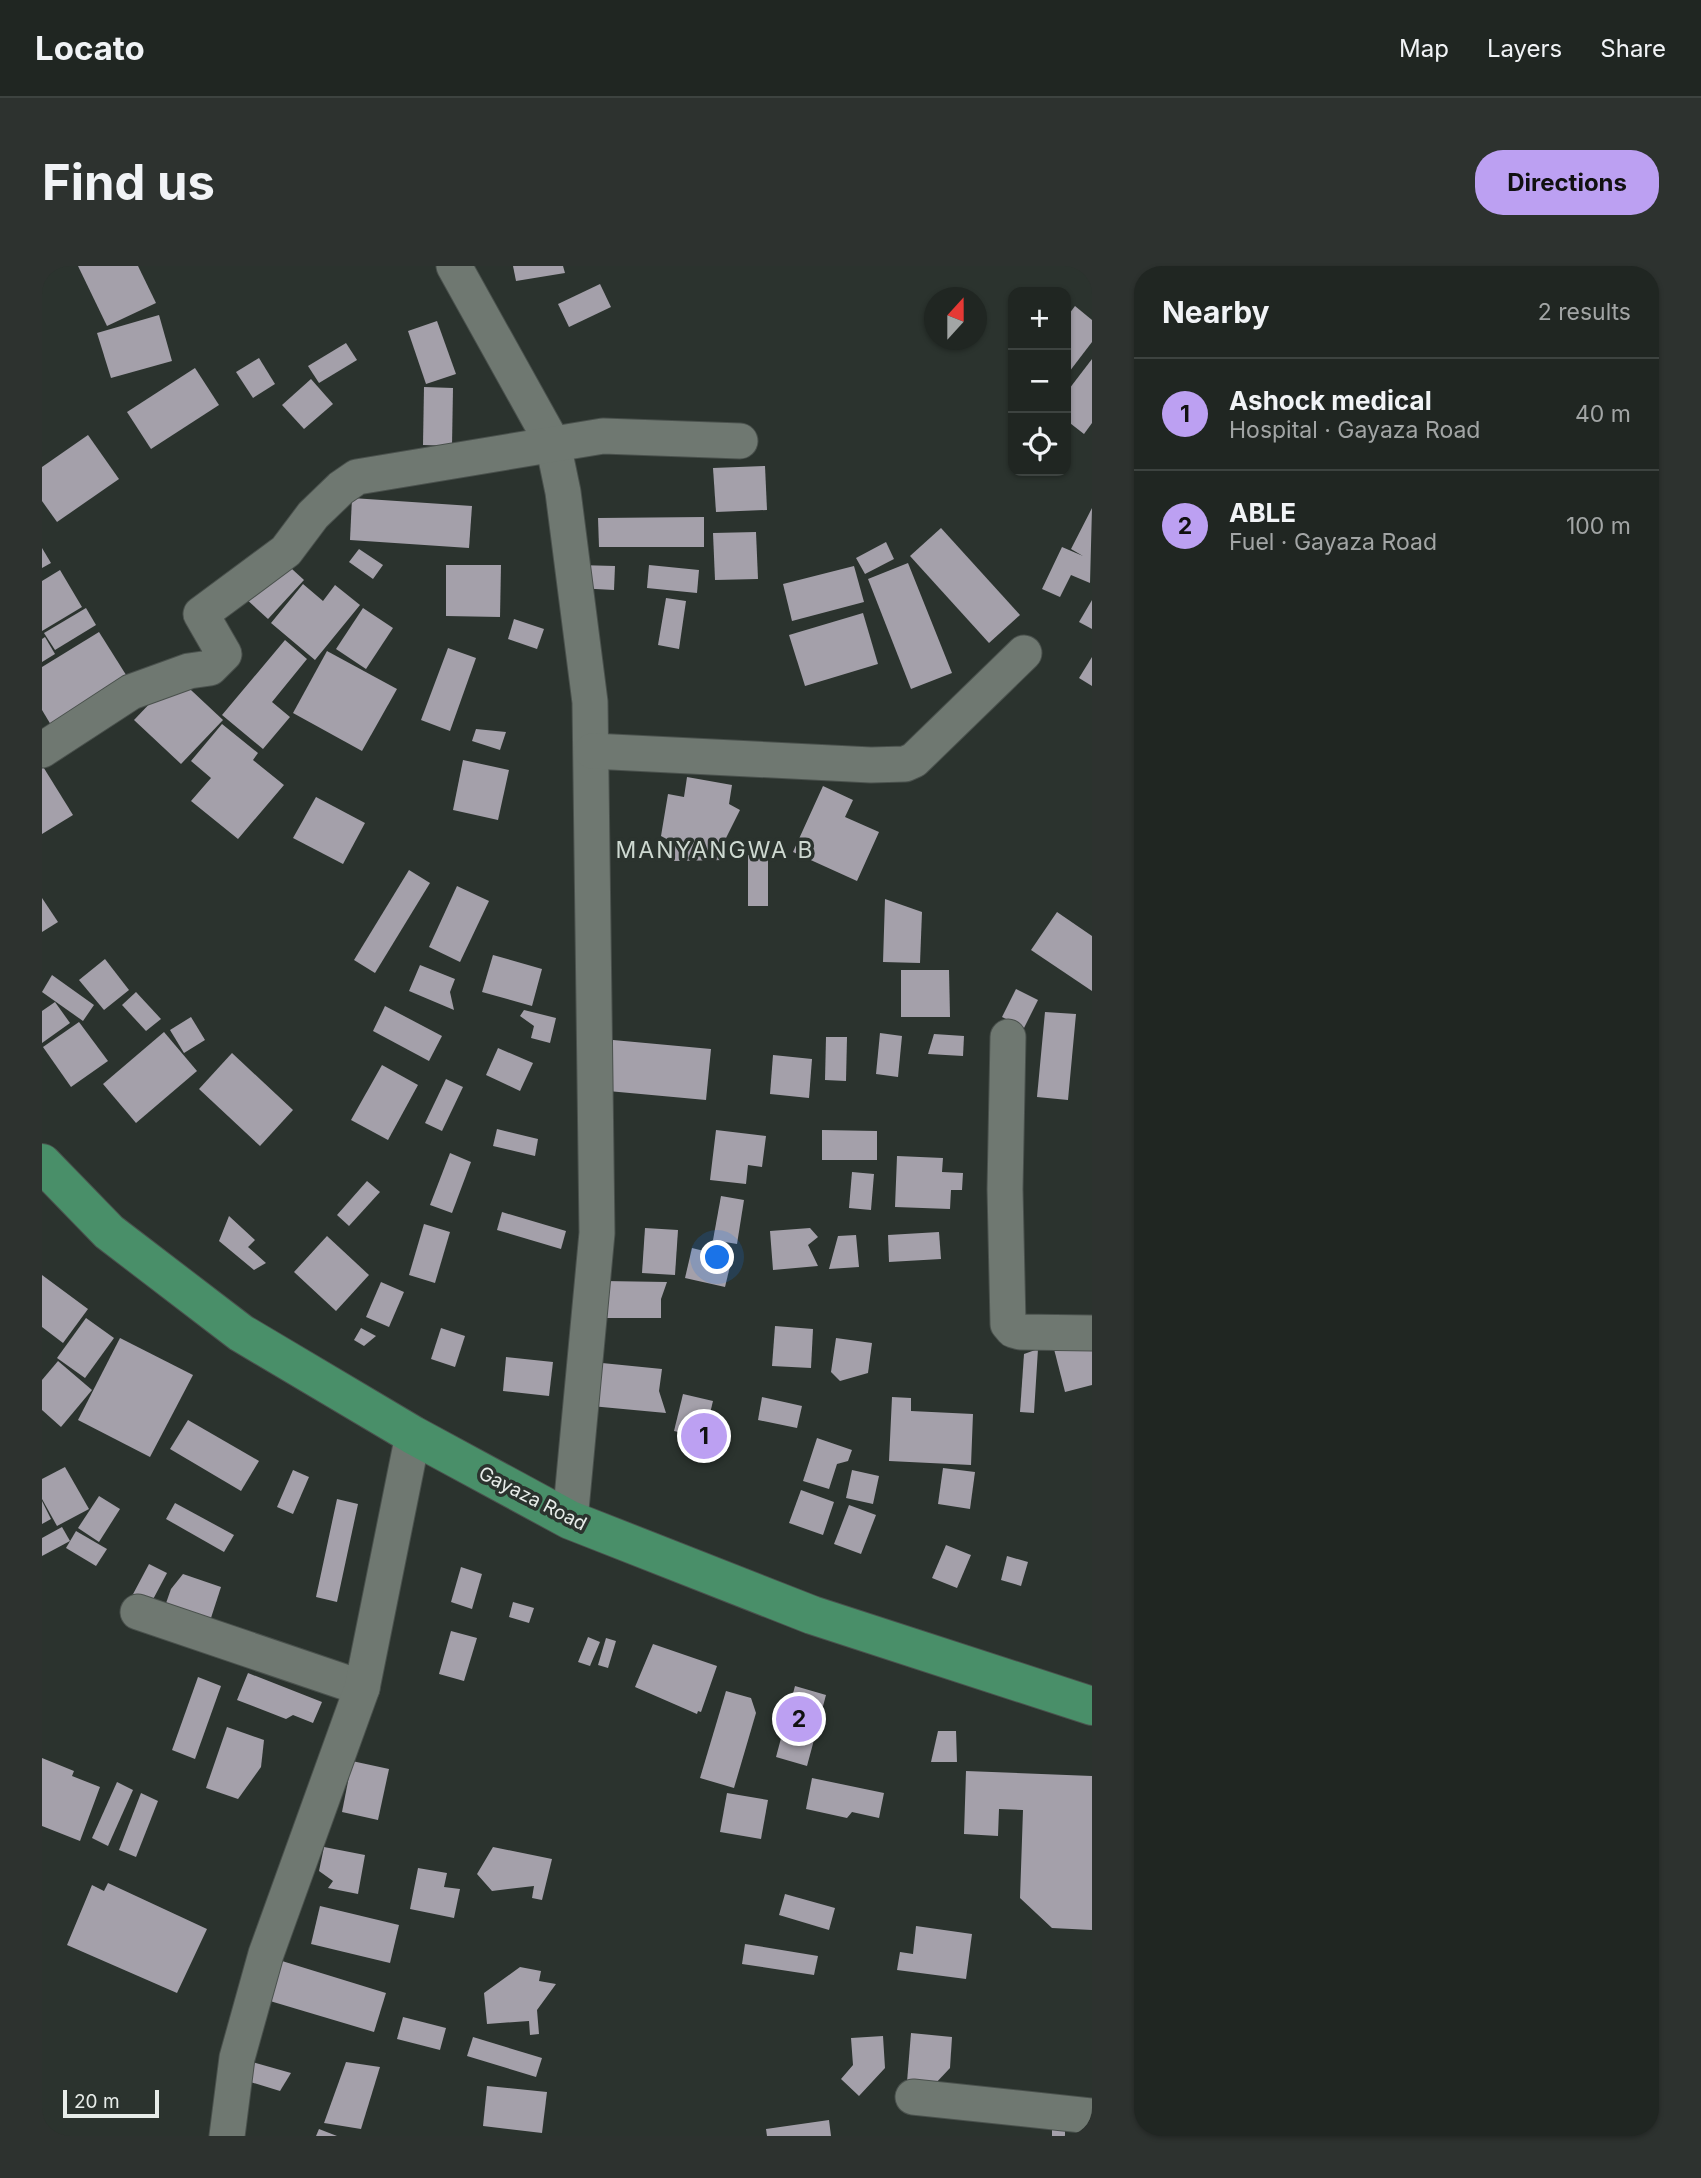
<!DOCTYPE html>
<meta charset="utf-8">
<style>
:root{--surface:#202622;--page:#2d322f;--text:#f1f3f6;--muted:#a2a5a5;--line:#3d4340;--accent:#bca0f2}
body{margin:0;font-family:Inter,sans-serif;background:var(--page);color:var(--text)}
.controls{position:absolute;right:21px;top:21px;display:grid;overflow:hidden;border-radius:14px;box-shadow:0 2px 5px #0004}
.controls button{width:63px;height:63px;display:grid;place-items:center;padding:0;border:0;border-bottom:2px solid var(--line);background:var(--surface);color:var(--text);font:35px sans-serif}
.compass{position:absolute;left:882px;top:21px;width:63px;height:63px;border-radius:50%;background:var(--surface);box-shadow:0 2px 5px #0004;rotate:21deg}
.scale{position:absolute;left:21px;bottom:18px;width:96px;box-sizing:border-box;padding-left:7px;border:4px solid #e7ece9;border-top:0;font-size:19px;line-height:24px;white-space:nowrap;color:#e7ece9;-webkit-text-stroke:5px #2b332e;paint-order:stroke}
.you{position:absolute;left:676px;top:992px;width:24px;height:24px;margin:-18px;border:5px solid #fff;border-radius:50%;background:#1a73e8;box-shadow:0 0 0 10px #1a73e833}
.badge{display:grid;place-items:center;width:46px;height:46px;border-radius:50%;background:var(--accent);color:#111;font-size:23px;font-weight:700}
.pin{position:absolute;translate:-50% -50%;border:4px solid #fff;box-shadow:0 2px 7px #0006}
.list{margin:0;padding:0;list-style:none}
h2{display:flex;justify-content:space-between;align-items:center;height:91px;margin:0;padding:0 28px;font-size:30px}
h2 small{font-size:23px;font-weight:400;color:var(--muted)}
.list li{display:grid;grid-template-columns:46px 1fr auto;gap:21px;align-items:center;box-sizing:border-box;height:112px;padding:0 28px;border-top:2px solid var(--line)}
.list b{display:block;font-size:26px;white-space:nowrap}
.list p{margin:0;font-size:23px;white-space:nowrap;color:var(--muted)}
.list em{font-size:23px;font-style:normal;color:var(--muted)}
.icon{flex:none;width:38px;height:38px;fill:none;stroke:currentColor;stroke-width:2;stroke-linecap:round;stroke-linejoin:round}
.map{position:relative;flex:none;width:1050px;height:1870px;overflow:hidden;border-radius:28px}
header{display:flex;align-items:center;gap:42px;box-sizing:border-box;height:98px;padding:0 35px;background:var(--surface);border-bottom:2px solid var(--line)}
header strong{font-size:33px}
nav{display:flex;gap:38px;margin-inline-start:auto;font-size:24px}
.intro{display:flex;align-items:center;justify-content:space-between;box-sizing:border-box;height:168px;padding:0 42px}
h1{margin:0;font-size:49px}
.button{padding:18px 32px;border-radius:28px;background:var(--accent);color:#111;font-size:24px;font-weight:700}
main{display:flex;gap:42px;padding:0 42px}
aside{flex:1;background:var(--surface);border-radius:28px;box-shadow:0 2px 5px #0004}
.map>svg:first-child{display:block}
.building{fill:#a4a0aa}
.lines{fill:none;stroke-linecap:round;stroke-linejoin:round}
.street-casing{stroke:#4a514d;stroke-width:37}
.primary-casing{stroke:#4a514d;stroke-width:40}
.street{stroke:#6f7871;stroke-width:35}
.primary{stroke:#498f69;stroke-width:38}
.labels{text-anchor:middle;stroke-width:7;stroke-linejoin:round;paint-order:stroke}
.street-label{font-size:19px;fill:#e7ece9;stroke:#2b332e}
.quarter-label{font-size:23px;letter-spacing:2px;fill:#ced9d1;stroke:#2b332e}
</style>
<header>
<strong>Locato</strong>
<nav><a>Map</a><a>Layers</a><a>Share</a></nav>
</header>
<div class="intro"><h1>Find us</h1><a class="button">Directions</a></div>
<main>
<div class="map">
<svg width="1050" height="1870" viewBox="0 0 1050 1870">
<rect width="100%" height="100%" fill="#2b332e"/>
<g class="building">
<polygon points="36,0 96,0 114,37 65,60"/>
<polygon points="471,0 521,0 523,7 474,15"/>
<polygon points="558,18 569,41 527,61 516,38"/>
<polygon points="1033,40 1050,54 1050,76 1024,110 1024,52"/>
<polygon points="117,49 130,95 69,112 55,67"/>
<polygon points="395,55 414,108 384,118 366,65"/>
<polygon points="304,77 315,94 277,117 266,100"/>
<polygon points="217,92 233,118 211,132 194,106"/>
<polygon points="1050,93 1050,157 1042,168 1024,154 1024,127"/>
<polygon points="153,102 177,139 109,183 85,146"/>
<polygon points="269,113 291,138 262,163 240,139"/>
<polygon points="382,121 411,122 410,180 381,179"/>
<polygon points="46,169 77,213 15,256 0,235 0,201"/>
<polygon points="723,200 725,244 674,246 671,202"/>
<polygon points="310,232 430,240 427,282 308,274"/>
<polygon points="1050,242 1048,317 1029,309 1018,331 1000,323 1020,281 1041,290 1029,283"/>
<polygon points="662,251 662,281 557,281 556,252"/>
<polygon points="899,262 978,349 947,377 868,290"/>
<polygon points="714,266 716,313 673,314 671,267"/>
<polygon points="844,276 852,293 823,308 814,292"/>
<polygon points="0,282 9,297 0,302"/>
<polygon points="317,283 341,299 331,313 307,296"/>
<polygon points="238,292 262,314 226,353 202,331"/>
<polygon points="866,297 910,407 869,423 826,313"/>
<polygon points="404,299 459,299 458,351 404,350"/>
<polygon points="536,299 573,300 572,324 535,322"/>
<polygon points="607,299 657,304 655,327 605,322"/>
<polygon points="812,300 822,336 750,355 741,318"/>
<polygon points="18,304 40,341 0,365 0,315"/>
<polygon points="261,318 281,335 293,319 318,339 273,394 229,357"/>
<polygon points="624,332 644,335 637,383 616,379"/>
<polygon points="1050,334 1050,363 1037,356"/>
<polygon points="44,342 54,359 13,384 2,367"/>
<polygon points="321,342 351,362 324,403 294,383"/>
<polygon points="821,347 836,398 763,420 747,369"/>
<polygon points="472,353 502,363 495,383 466,373"/>
<polygon points="57,366 86,412 9,459 0,444 0,401"/>
<polygon points="3,371 13,388 0,396 0,373"/>
<polygon points="243,374 265,393 230,436 248,451 221,483 180,449"/>
<polygon points="406,382 434,392 408,465 379,454"/>
<polygon points="285,385 355,423 320,485 251,447"/>
<polygon points="1050,391 1050,420 1037,412"/>
<polygon points="134,410 181,454 139,498 92,454"/>
<polygon points="180,458 216,487 211,494 242,519 196,573 149,535 169,512 149,495"/>
<polygon points="434,463 464,466 458,484 430,475"/>
<polygon points="421,494 467,504 456,554 411,544"/>
<polygon points="0,499 31,549 0,568"/>
<polygon points="645,511 690,519 687,538 698,544 684,572 684,594 632,595 632,577 619,570 626,528 642,531"/>
<polygon points="781,520 811,534 803,551 837,566 815,615 751,586"/>
<polygon points="274,531 323,557 301,598 251,572"/>
<rect x="706" y="589" width="20" height="51"/>
<polygon points="367,604 388,617 333,707 312,694"/>
<polygon points="415,620 447,635 418,696 387,681"/>
<polygon points="0,632 16,656 0,666"/>
<polygon points="843,633 880,646 878,697 841,696"/>
<polygon points="1015,646 1050,670 1050,725 989,684"/>
<polygon points="451,689 500,703 490,740 440,726"/>
<polygon points="63,693 87,724 62,744 37,714"/>
<polygon points="378,699 413,713 408,726 412,744 367,725"/>
<polygon points="859,704 907,704 908,751 859,751"/>
<polygon points="10,709 52,739 41,755 0,726"/>
<polygon points="974,723 996,734 982,762 960,751"/>
<polygon points="94,726 119,753 104,765 80,739"/>
<polygon points="13,736 28,757 0,777 0,745"/>
<polygon points="343,740 400,770 387,795 331,765"/>
<polygon points="482,744 514,752 508,777 489,772 492,760 478,750"/>
<polygon points="1003,746 1034,748 1026,834 995,831"/>
<polygon points="149,751 163,774 142,787 128,764"/>
<polygon points="37,756 66,795 29,821 1,781"/>
<polygon points="122,766 155,805 94,857 61,818"/>
<polygon points="838,767 860,770 856,811 834,808"/>
<polygon points="892,768 922,770 921,790 886,788"/>
<polygon points="784,771 805,771 804,815 783,814"/>
<polygon points="571,774 669,783 664,834 566,825"/>
<polygon points="456,782 491,797 478,825 444,809"/>
<polygon points="190,787 251,844 218,880 157,823"/>
<polygon points="731,789 770,793 767,832 728,828"/>
<polygon points="340,799 376,819 346,874 309,854"/>
<polygon points="404,813 421,821 400,865 383,857"/>
<polygon points="455,863 496,873 493,890 451,880"/>
<polygon points="674,864 724,870 720,901 706,899 704,918 668,914"/>
<polygon points="780,864 835,865 835,894 780,894"/>
<polygon points="408,887 429,896 410,947 388,939"/>
<polygon points="855,890 901,892 900,906 921,907 920,924 909,924 908,943 853,941"/>
<polygon points="810,906 832,908 829,944 807,942"/>
<polygon points="325,915 338,926 307,960 295,949"/>
<polygon points="679,930 702,934 695,978 671,974"/>
<polygon points="460,946 524,965 519,983 455,964"/>
<polygon points="187,950 213,974 206,981 224,997 212,1004 177,975"/>
<polygon points="382,958 408,966 393,1017 367,1009"/>
<polygon points="603,962 636,964 633,1009 600,1007"/>
<polygon points="768,962 776,971 766,979 776,1000 731,1004 728,965"/>
<polygon points="897,966 899,993 847,996 846,969"/>
<polygon points="814,969 817,1001 787,1003 796,970"/>
<polygon points="285,970 327,1009 294,1045 252,1006"/>
<polygon points="650,982 690,992 683,1021 643,1012"/>
<polygon points="0,1009 46,1043 21,1077 0,1061"/>
<polygon points="562,1015 625,1016 619,1033 619,1052 561,1052"/>
<polygon points="339,1016 362,1026 347,1061 324,1051"/>
<polygon points="44,1052 72,1072 43,1112 15,1092"/>
<polygon points="733,1060 771,1063 769,1102 730,1100"/>
<polygon points="319,1062 334,1070 322,1080 312,1074"/>
<polygon points="399,1062 423,1070 413,1101 389,1093"/>
<polygon points="557,1071 563,1072 560,1097 620,1103 617,1125 624,1147 549,1140"/>
<polygon points="78,1072 151,1109 108,1191 36,1154"/>
<polygon points="794,1072 830,1077 826,1107 798,1115 789,1106"/>
<polygon points="996,1083 992,1147 978,1146 982,1088"/>
<polygon points="1012,1083 1050,1084 1050,1119 1023,1126"/>
<polygon points="464,1091 511,1096 507,1130 461,1125"/>
<polygon points="16,1095 50,1124 19,1161 0,1144 0,1114"/>
<polygon points="641,1128 671,1135 662,1172 632,1165"/>
<polygon points="720,1131 760,1140 755,1162 716,1154"/>
<polygon points="850,1131 869,1132 869,1145 931,1148 929,1199 847,1195"/>
<polygon points="146,1154 217,1195 199,1225 128,1183"/>
<polygon points="775,1172 810,1184 806,1195 795,1198 787,1223 761,1215"/>
<polygon points="23,1201 47,1243 15,1260 0,1233 0,1213"/>
<polygon points="901,1202 933,1206 928,1243 896,1238"/>
<polygon points="251,1204 267,1211 251,1248 235,1241"/>
<polygon points="810,1204 837,1210 831,1238 804,1232"/>
<polygon points="759,1224 792,1236 781,1269 747,1257"/>
<polygon points="57,1230 78,1243 57,1276 36,1262"/>
<polygon points="295,1233 316,1238 295,1336 274,1331"/>
<polygon points="0,1235 9,1253 0,1258"/>
<polygon points="133,1237 192,1269 182,1286 124,1253"/>
<polygon points="807,1239 834,1249 819,1288 792,1278"/>
<polygon points="20,1261 28,1275 0,1290 0,1272"/>
<polygon points="34,1265 65,1283 54,1300 24,1282"/>
<polygon points="904,1279 929,1289 915,1322 890,1312"/>
<polygon points="965,1290 986,1296 979,1320 959,1314"/>
<polygon points="107,1298 125,1307 108,1339 90,1330"/>
<polygon points="419,1301 440,1308 430,1343 409,1336"/>
<polygon points="141,1308 179,1321 168,1355 123,1340 129,1323"/>
<polygon points="471,1336 492,1342 487,1357 467,1351"/>
<polygon points="409,1365 435,1372 422,1415 397,1408"/>
<polygon points="546,1371 558,1376 548,1400 536,1396"/>
<polygon points="564,1372 574,1375 566,1402 556,1399"/>
<polygon points="611,1378 675,1400 659,1446 656,1445 655,1448 593,1421"/>
<polygon points="206,1407 280,1436 271,1457 251,1449 244,1453 195,1434"/>
<polygon points="156,1411 179,1420 153,1493 130,1484"/>
<polygon points="753,1420 784,1429 765,1500 734,1491"/>
<polygon points="684,1425 709,1432 714,1447 692,1522 658,1512"/>
<polygon points="185,1461 222,1474 219,1501 196,1533 164,1522"/>
<polygon points="896,1465 914,1465 915,1496 889,1496"/>
<polygon points="0,1492 32,1505 30,1510 58,1521 38,1575 0,1560"/>
<polygon points="310,1495 347,1503 336,1554 300,1546"/>
<polygon points="924,1505 1050,1510 1050,1664 1010,1662 978,1632 981,1544 957,1543 956,1570 922,1568"/>
<polygon points="770,1512 842,1527 837,1552 810,1546 805,1552 764,1543"/>
<polygon points="75,1516 91,1524 66,1580 50,1572"/>
<polygon points="99,1527 116,1535 94,1591 77,1584"/>
<polygon points="685,1527 726,1534 719,1573 678,1566"/>
<polygon points="282,1581 323,1589 316,1628 286,1622 291,1615 277,1605"/>
<polygon points="451,1581 510,1593 500,1634 490,1632 492,1620 450,1625 435,1608"/>
<polygon points="376,1602 405,1607 402,1621 418,1623 412,1652 368,1643"/>
<polygon points="66,1617 165,1663 135,1727 25,1679 50,1619 62,1625"/>
<polygon points="743,1628 793,1642 787,1664 737,1649"/>
<polygon points="278,1640 357,1659 348,1697 269,1678"/>
<polygon points="874,1660 930,1668 924,1713 855,1704 858,1686 871,1688"/>
<polygon points="703,1678 776,1690 772,1709 700,1698"/>
<polygon points="240,1695 344,1727 332,1766 228,1735"/>
<polygon points="478,1701 499,1705 497,1715 514,1718 495,1744 497,1768 488,1769 487,1755 445,1758 442,1727"/>
<polygon points="361,1751 404,1762 398,1784 355,1773"/>
<polygon points="869,1767 910,1771 908,1802 892,1819 865,1816"/>
<polygon points="841,1770 843,1802 817,1830 799,1813 811,1799 809,1772"/>
<polygon points="431,1771 500,1792 494,1811 425,1790"/>
<polygon points="210,1796 249,1807 238,1825 205,1815"/>
<polygon points="304,1796 338,1801 319,1863 282,1857"/>
<polygon points="445,1820 505,1826 500,1867 441,1860"/>
<polygon points="787,1854 789,1870 725,1870 724,1863"/>
<rect x="1010" y="1861" width="13" height="9"/>
<polygon points="277,1863 295,1870 274,1870"/>
</g>
<g class="lines">
<defs>
<g id="street">
<polyline points="412,0 511,178 521,226 548,436 555,967 528,1254"/>
<polyline points="0,484 89,426 147,405 168,402 182,388 159,348 244,285 271,249 299,222 315,211 561,170 698,175"/>
<polyline points="550,485 829,499 863,498 872,494 982,387"/>
<polyline points="966,771 963,923 966,1058 971,1064 978,1066 1050,1067"/>
<polyline points="96,1346 320,1422"/>
<polyline points="871,1831 1050,1850"/>
<polyline points="185,1870 195,1792 224,1688 320,1422 371,1169"/>
</g>
<polyline id="primary" points="0,897 67,966 199,1067 371,1169 528,1254 770,1349 1050,1440"/>
</defs>
<use href="#street" class="street-casing"/>
<use href="#primary" class="primary-casing"/>
<use href="#street" class="street"/>
<use href="#primary" class="primary"/>
</g>
<g class="labels">
<g class="street-label">
<text transform="translate(491 1232) rotate(27)" y="7">Gayaza Road</text>
</g>
<g class="quarter-label">
<text x="673" y="592">MANYANGWA B</text>
</g>
</g>
</svg>
<div class="controls">
<button>+</button>
<button>−</button>
<button><svg class="icon" aria-label="locate" viewBox="0 0 24 24"><circle cx="12" cy="12" r="6"/><path d="M12 2v4M12 18v4M2 12h4M18 12h4"/></svg></button>
</div>
<svg class="compass" viewBox="-18 -18 36 36"><path d="M0-13l5 13h-10z" fill="#e53935"/><path d="M0 13l5-13h-10z" fill="#a2a5a5"/></svg>
<div class="scale">20 m</div>
<div class="you"></div>
<div class="pin badge" style="left:662px;top:1170px">1</div>
<div class="pin badge" style="left:757px;top:1453px">2</div>
</div>
<aside>
<h2>Nearby<small>2 results</small></h2>
<ul class="list">
<li><span class="badge">1</span><div><b>Ashock medical</b><p>Hospital · Gayaza Road</p></div><em>40 m</em></li>
<li><span class="badge">2</span><div><b>ABLE</b><p>Fuel · Gayaza Road</p></div><em>100 m</em></li>
</ul>
</aside>
</main>
